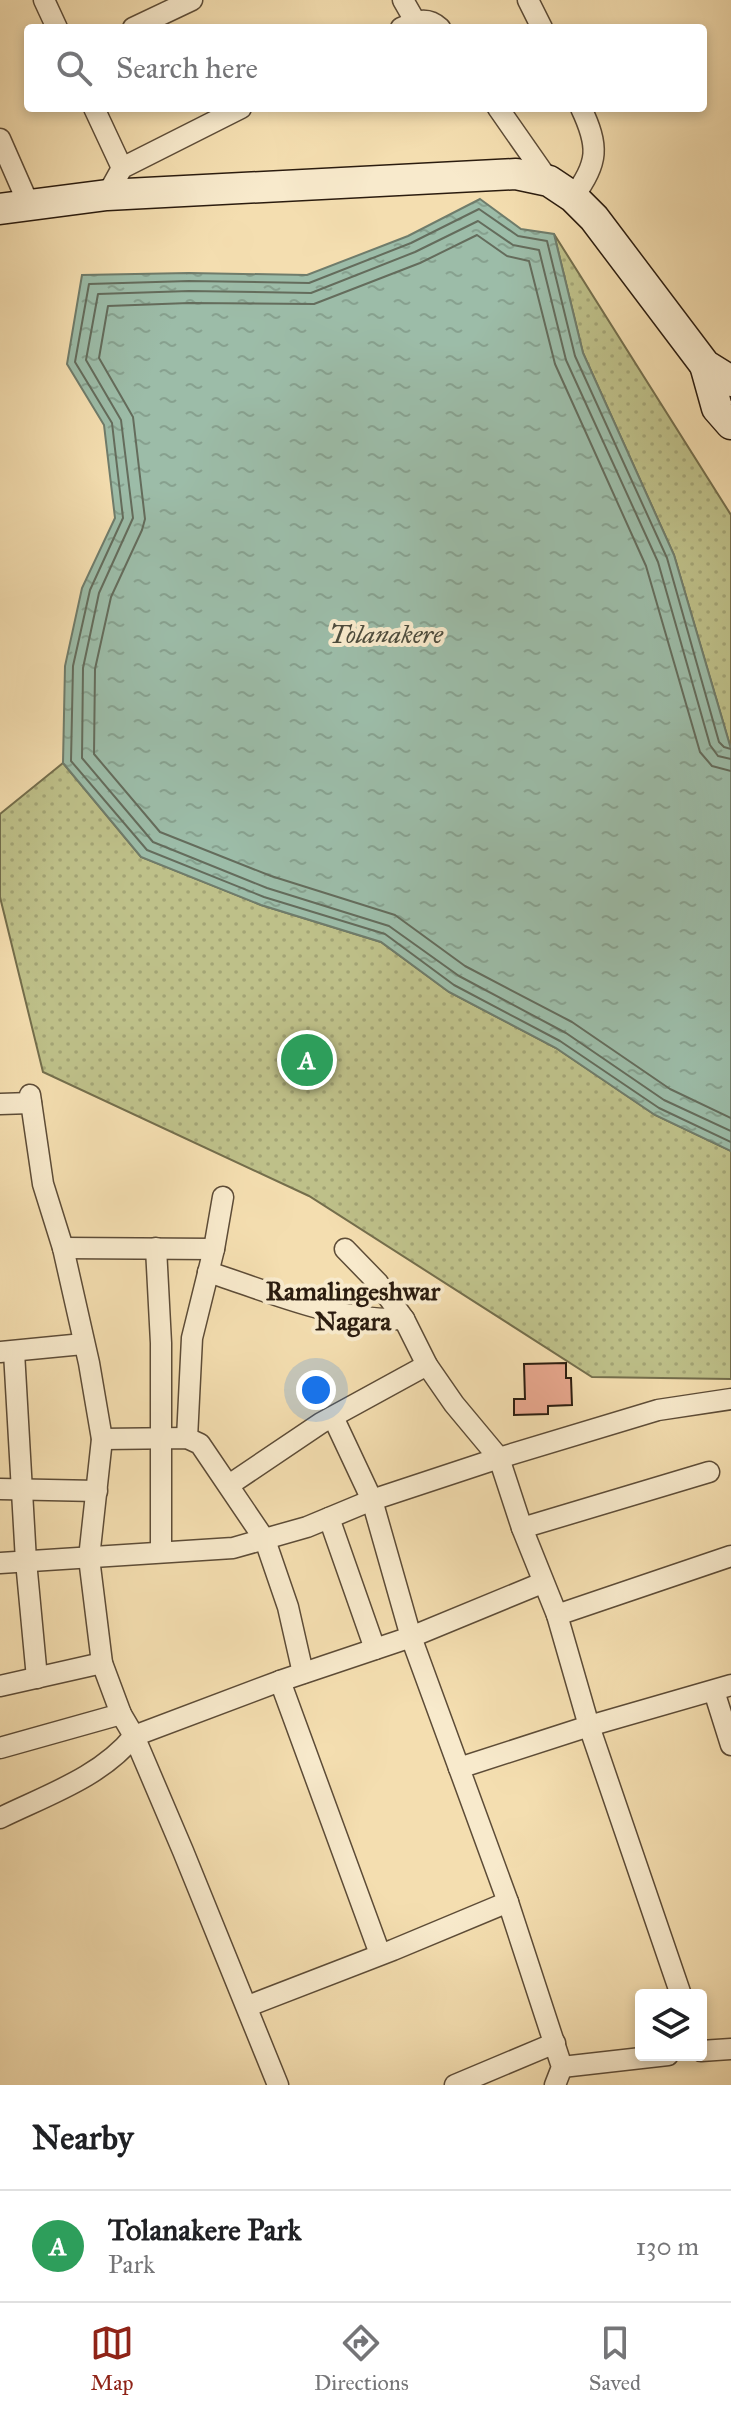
<!DOCTYPE html>
<style>
:root{--surface:#fff;--page:#f2f2f2;--text:#202124;--muted:#757577;--line:#e0e0e0;--accent:#8f2418}
body{margin:0;font-family:"IM FELL Great Primer",serif;background:var(--page);color:var(--text)}
.controls{position:absolute;right:24px;bottom:24px;display:grid;overflow:hidden;border-radius:8px;box-shadow:0 4px 12px #0003}
.controls button{width:72px;height:72px;display:grid;place-items:center;padding:0;border:0;border-bottom:2px solid var(--line);background:var(--surface);color:var(--text);font:40px sans-serif}
.you{position:absolute;left:316px;top:1390px;width:28px;height:28px;margin:-20px;border:6px solid #fff;border-radius:50%;background:#1a73e8;box-shadow:0 0 0 12px #1a73e833}
.badge{display:grid;place-items:center;width:52px;height:52px;border-radius:50%;background:var(--accent);color:#fff;font-size:26px;font-weight:700}
.pin{position:absolute;translate:-50% -50%;border:4px solid #fff;box-shadow:0 2px 8px #0006}
.list{margin:0;padding:0;list-style:none}
h2{display:flex;justify-content:space-between;align-items:center;height:104px;margin:0;padding:0 32px;font-size:34px}
h2 small{font-size:26px;font-weight:400;color:var(--muted)}
.list li{display:grid;grid-template-columns:52px 1fr auto;gap:24px;align-items:center;box-sizing:border-box;height:112px;padding:0 32px;border-top:2px solid var(--line)}
.list b{display:block;font-size:30px;white-space:nowrap}
.list p{margin:0;font-size:26px;white-space:nowrap;color:var(--muted)}
.list em{font-size:26px;font-style:normal;color:var(--muted)}
.icon{flex:none;width:44px;height:44px;fill:none;stroke:currentColor;stroke-width:2;stroke-linecap:round;stroke-linejoin:round}
.map{position:relative;flex:none;width:731px;height:2085px;overflow:hidden}
.search{position:absolute;background:var(--surface);box-shadow:0 4px 12px #0003;left:24px;right:24px;top:24px;height:88px;display:flex;align-items:center;gap:20px;box-sizing:border-box;padding:0 28px;border-radius:8px;color:var(--muted);font-size:30px}
.sheet{height:216px;background:var(--surface)}
nav{display:flex;justify-content:space-around;align-items:center;box-sizing:border-box;height:112px;border-top:2px solid var(--line);background:var(--surface);font-size:22px;color:var(--muted)}
nav a{display:grid;justify-items:center;gap:4px}
nav .on{color:var(--accent)}
.map>svg:first-child{display:block}
.park{fill:url(#park-dots);stroke:#746e4c;stroke-width:2}
.water{fill:url(#water-ripples);stroke:#6f7c6b;stroke-width:2}
.lines{fill:none;stroke-linecap:round;stroke-linejoin:round}
.shore{stroke:#646c5c;stroke-width:2}
.building{fill:#e9a88f;stroke:#2b1c0f;stroke-width:2}
.street-casing{stroke:#5d4c37;stroke-width:23}
.secondary-casing{stroke:#2b1c0f;stroke-width:33}
.street{stroke:#f8eacc;stroke-width:20}
.secondary{stroke:#f8eacc;stroke-width:30}
.labels{text-anchor:middle;stroke-width:8;stroke-linejoin:round;paint-order:stroke}
.water-label{font-size:26px;font-style:italic;fill:#4d4c3d;stroke:#f8eacc}
.neighbourhood-label{font-size:26px;font-weight:bold;fill:#2b1c0f;stroke:#f8eacc}
</style>
<div class="map">
<svg width="731" height="2085" viewBox="0 0 731 2085">
<defs>
<pattern id="park-dots" width="8" height="8" patternUnits="userSpaceOnUse" patternTransform="scale(2)"><rect width="8" height="8" fill="#bec089"/><path d="M2 2h.1M6 6h.1" fill="none" stroke="#a3a475" stroke-width="1.8" stroke-linecap="round"/></pattern>
<pattern id="water-ripples" width="26" height="14" patternUnits="userSpaceOnUse" patternTransform="scale(2)"><rect width="26" height="14" fill="#9cbca8"/><path d="M2 4q2-2 4 0t4 0M15 11q2-2 4 0t4 0" fill="none" stroke="#87a18f"/></pattern>
</defs>
<rect width="100%" height="100%" fill="#f4deb0"/>
<filter id="stains"><feTurbulence type="fractalNoise" baseFrequency=".0025" numOctaves="4"/><feColorMatrix values="0 0 0 0 .2 0 0 0 0 .09 0 0 0 0 .02 0 0 0 .5 -.17"/></filter>
<radialGradient id="worn" r=".72"><stop offset=".6" stop-color="#630" stop-opacity="0"/><stop offset="1" stop-color="#630" stop-opacity=".3"/></radialGradient>
<g class="park">
<polygon points="554,234 731,515 731,749 674,555 583,353"/>
<polygon points="63,763 141,857 261,905 381,942 449,992 556,1048 655,1115 731,1151 731,1379 592,1377 309,1196 43,1072 0,897 0,814"/>
</g>
<polygon class="water" points="480,199 521,229 554,234 583,353 674,555 731,749 731,1151 655,1115 556,1048 449,992 381,942 261,905 141,857 63,763 65,666 82,588 115,518 104,425 67,364 82,275 189,273 307,275 408,236"/>
<g class="lines">
<g class="shore">
<polyline points="731,749 724,747 719,742 667,558 575,356 547,241 518,236 479,209 411,243 309,283 189,281 89,284 75,362 112,423 123,518 90,590 73,666 71,761 147,850 264,897 385,934 454,985 560,1041 659,1108 731,1142"/>
<polyline points="731,759 718,756 710,745 658,562 566,360 539,250 513,245 478,221 415,252 311,293 189,291 98,294 86,360 121,420 133,518 99,593 83,668 82,758 153,842 267,888 389,926 459,976 566,1033 664,1100 731,1131"/>
<polyline points="731,771 712,766 700,752 646,566 555,364 529,261 507,256 477,235 420,263 314,304 189,303 108,306 99,358 133,417 145,519 142,530 111,597 95,669 94,754 160,832 271,876 395,915 465,966 572,1022 670,1089 731,1118"/>
</g>
</g>
<polygon class="building" points="566,1363 566,1378 571,1378 572,1405 548,1406 548,1414 514,1415 514,1399 525,1399 524,1364"/>
<g class="lines">
<defs>
<g id="street">
<polyline points="44,0 57,28"/>
<polyline points="403,0 415,21"/>
<polyline points="528,0 542,28"/>
<polyline points="133,28 192,0"/>
<path d="M401,28C416,21 427,16 440,28"/>
<polyline points="94,108 122,168"/>
<polyline points="498,108 549,181"/>
<polyline points="0,139 29,205"/>
<polyline points="107,195 122,168 241,108"/>
<path d="M573,197C599,163 599,146 581,108"/>
<polyline points="30,1095 43,1184 63,1248 89,1363 102,1439 89,1558 102,1663 121,1714 134,1736 183,1851 278,2085"/>
<polyline points="0,1104 31,1103"/>
<polyline points="63,1248 214,1249"/>
<polyline points="156,1248 161,1343 161,1552"/>
<polyline points="345,1249 378,1283 404,1319 427,1365 454,1404 499,1458 522,1528 557,1615 589,1726 681,1995"/>
<path d="M208,1272C271,1292 337,1322 404,1319"/>
<polyline points="0,1352 83,1344"/>
<polyline points="14,1352 26,1561 37,1678"/>
<polyline points="333,1417 372,1500 411,1637 459,1768"/>
<polyline points="187,1438 192,1338 214,1249 223,1197"/>
<polyline points="102,1439 187,1438 200,1444 265,1540 288,1607 303,1673"/>
<polyline points="229,1485 321,1423 427,1365"/>
<polyline points="0,1489 97,1491"/>
<polyline points="329,1518 375,1649"/>
<polyline points="522,1528 709,1472"/>
<polyline points="0,1563 233,1548 307,1527 372,1500 499,1458 658,1410 731,1399"/>
<polyline points="557,1615 731,1556"/>
<polyline points="280,1681 380,1954"/>
<polyline points="0,1686 102,1663"/>
<polyline points="714,1691 731,1745"/>
<polyline points="0,1748 121,1714"/>
<path d="M0,1818C47,1795 101,1777 134,1736L280,1681L411,1637L542,1583"/>
<polyline points="248,2006 393,1950 508,1902"/>
<polyline points="701,2051 731,2049"/>
<polyline points="562,2067 668,2055"/>
<polyline points="455,2085 555,2043"/>
<polyline points="555,2085 562,2067 508,1902 459,1768 589,1726 731,1685"/>
</g>
<g id="secondary">
<polyline points="0,209 107,195 516,174 549,181 573,197 594,218 705,365 731,381"/>
<polyline points="705,365 717,408 731,424"/>
</g>
</defs>
<use href="#street" class="street-casing"/>
<use href="#secondary" class="secondary-casing"/>
<use href="#street" class="street"/>
<use href="#secondary" class="secondary"/>
</g>
<g class="labels">
<g class="water-label">
<text x="386" y="643">Tolanakere</text>
</g>
<g class="neighbourhood-label">
<text x="353" y="1300">Ramalingeshwar<tspan x="353" dy="30">Nagara</tspan></text>
</g>
</g>
<rect width="100%" height="100%" filter="url(#stains)"/>
<rect width="100%" height="100%" fill="url(#worn)"/>
</svg>
<div class="controls">
<button><svg class="icon" aria-label="layers" viewBox="0 0 24 24"><path d="M12 4l9 5-9 5-9-5zM3 14l9 5 9-5"/></svg></button>
</div>
<div class="you"></div>
<div class="pin badge" style="left:307px;top:1060px;background:#2e9e5b">A</div>
<div class="search"><svg class="icon" aria-label="search" viewBox="0 0 24 24"><circle cx="10" cy="10" r="6"/><path d="M15 15l6 6"/></svg>Search here</div>
</div>
<section class="sheet">
<h2>Nearby<small></small></h2>
<ul class="list">
<li><span class="badge" style="background:#2e9e5b">A</span><div><b>Tolanakere Park</b><p>Park</p></div><em>130 m</em></li>
</ul>
</section>
<nav>
<a class="on"><svg class="icon" aria-label="map" viewBox="0 0 24 24"><path d="M3 6l6-2 6 2 6-2v14l-6 2-6-2-6 2zM9 4v14M15 6v14"/></svg>Map</a>
<a><svg class="icon" aria-label="directions" viewBox="0 0 24 24"><path d="M12 3l9 9-9 9-9-9zM9 14v-3h6M13 9l2 2-2 2"/></svg>Directions</a>
<a><svg class="icon" aria-label="saved" viewBox="0 0 24 24"><path d="M7 4h10v16l-5-4-5 4z"/></svg>Saved</a>
</nav>
